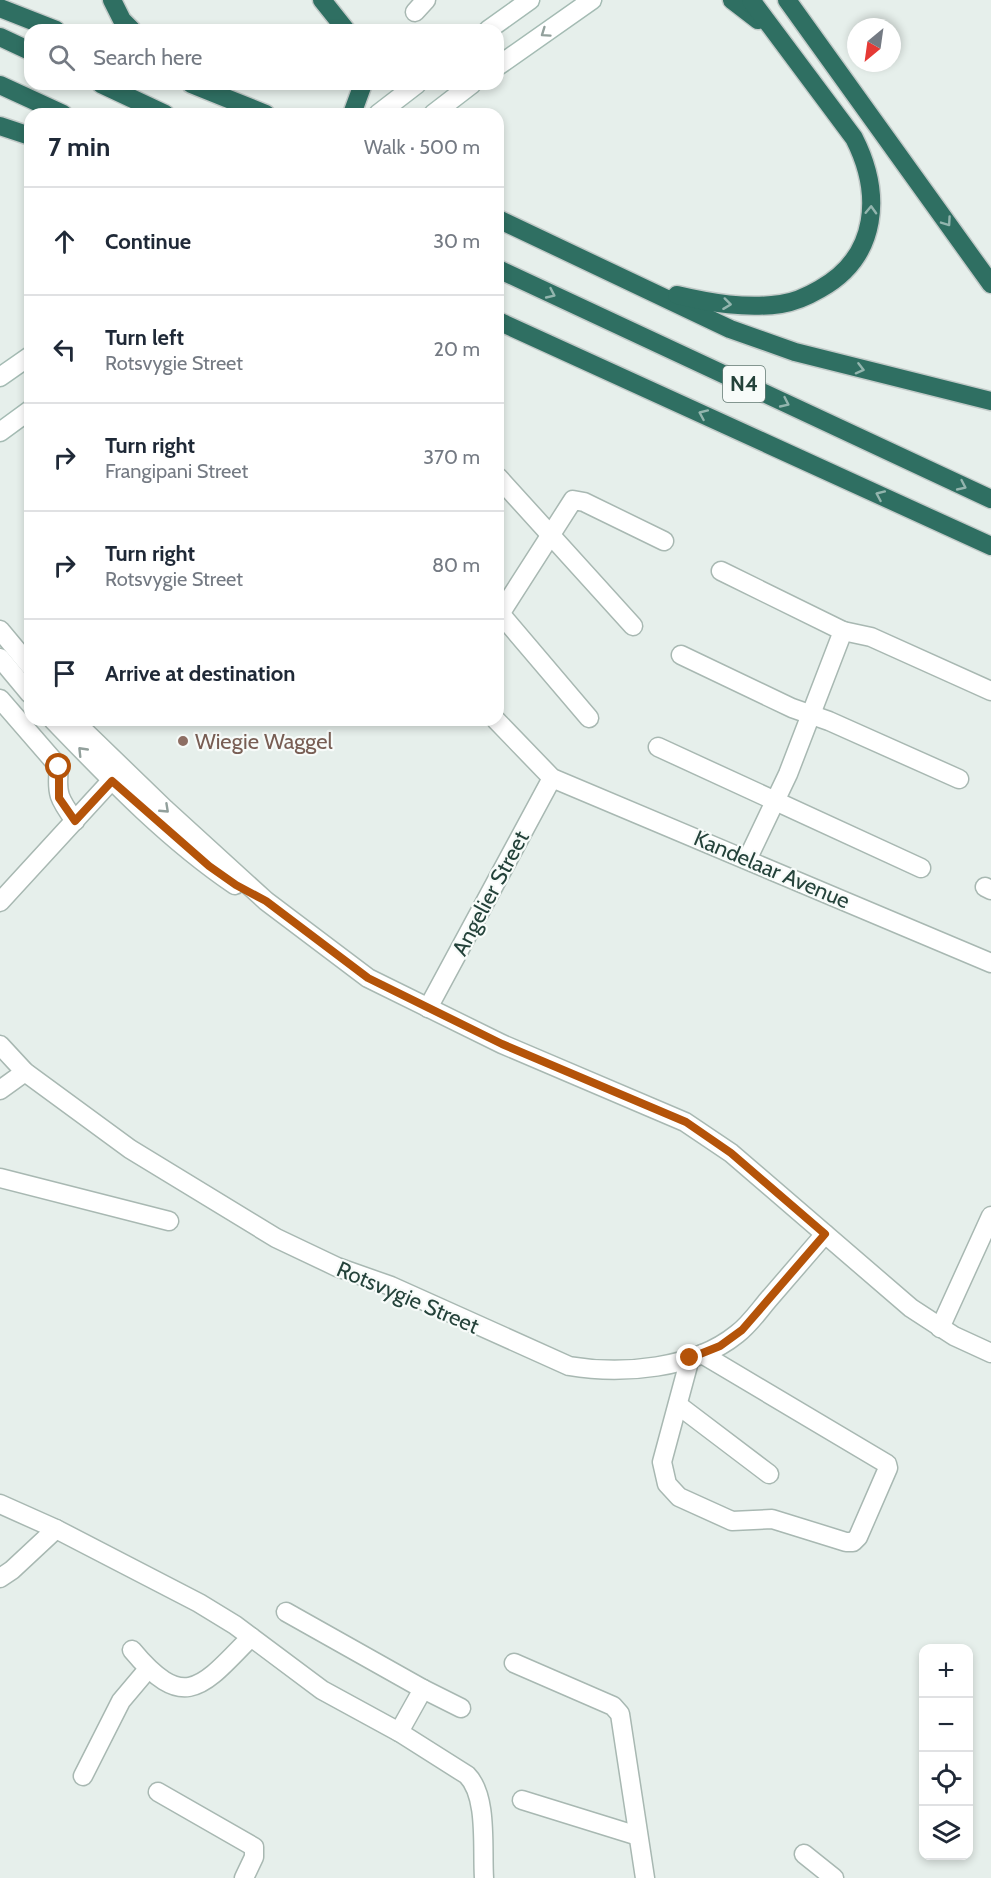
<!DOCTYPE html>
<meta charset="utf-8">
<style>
:root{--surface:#fff;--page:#f2f2f3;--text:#1f2937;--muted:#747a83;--line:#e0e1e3}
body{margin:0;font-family:Cabin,sans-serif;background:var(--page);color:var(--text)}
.controls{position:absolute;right:18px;bottom:18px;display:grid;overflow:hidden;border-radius:12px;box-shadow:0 3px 9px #0003}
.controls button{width:54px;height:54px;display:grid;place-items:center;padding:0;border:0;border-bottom:2px solid var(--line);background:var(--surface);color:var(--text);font:30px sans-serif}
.compass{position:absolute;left:847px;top:18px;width:54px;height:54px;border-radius:50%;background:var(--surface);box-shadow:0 3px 9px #0003;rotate:209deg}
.stop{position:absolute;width:18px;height:18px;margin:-14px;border:4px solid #b45309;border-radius:50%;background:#fff}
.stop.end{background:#b45309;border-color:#fff;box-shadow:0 2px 6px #0008}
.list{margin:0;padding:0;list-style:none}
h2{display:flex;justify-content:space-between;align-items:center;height:78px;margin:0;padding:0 24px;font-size:26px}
h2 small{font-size:20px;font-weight:400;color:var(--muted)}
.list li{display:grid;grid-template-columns:39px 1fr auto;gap:18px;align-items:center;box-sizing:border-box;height:108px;padding:0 24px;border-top:2px solid var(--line)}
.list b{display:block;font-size:22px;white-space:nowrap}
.list p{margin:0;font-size:20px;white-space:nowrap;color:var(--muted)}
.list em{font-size:20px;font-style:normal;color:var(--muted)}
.icon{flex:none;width:33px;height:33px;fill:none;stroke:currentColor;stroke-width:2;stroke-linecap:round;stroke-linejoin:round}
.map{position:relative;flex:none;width:991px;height:1878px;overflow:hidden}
.search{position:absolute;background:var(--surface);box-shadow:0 3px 9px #0003;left:24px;top:24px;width:480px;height:66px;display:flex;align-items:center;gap:15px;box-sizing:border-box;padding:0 21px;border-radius:18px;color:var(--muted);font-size:22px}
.panel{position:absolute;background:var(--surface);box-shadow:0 3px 9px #0003;left:24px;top:108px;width:480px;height:618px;border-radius:18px}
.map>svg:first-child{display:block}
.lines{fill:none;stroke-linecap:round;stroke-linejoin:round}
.minor-casing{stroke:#a8b8b2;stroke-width:21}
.tertiary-casing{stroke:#a8b8b2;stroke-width:21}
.secondary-casing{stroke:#a4bbb3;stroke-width:21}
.motorway-casing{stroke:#c2cac8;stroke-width:21}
.minor{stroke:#fff;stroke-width:18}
.tertiary{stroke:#fff;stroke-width:18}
.secondary{stroke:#fff;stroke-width:18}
.motorway{stroke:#2f6f62;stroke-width:18}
.oneway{stroke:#92a09c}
.oneway2{stroke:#93b5ae}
.route{stroke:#b45309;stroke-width:8}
.education-dot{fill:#8d6e63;stroke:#f7fbf9;stroke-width:2}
.labels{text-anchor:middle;stroke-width:4.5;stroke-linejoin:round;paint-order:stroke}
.shield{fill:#f7fbf9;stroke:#637a73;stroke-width:1.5}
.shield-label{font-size:21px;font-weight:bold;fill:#24423a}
.education-label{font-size:22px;fill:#785e54;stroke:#f7fbf9;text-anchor:start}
.street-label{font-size:22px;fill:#24423a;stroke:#f7fbf9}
</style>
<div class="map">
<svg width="991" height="1878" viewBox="0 0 991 1878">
<rect width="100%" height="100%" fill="#e6efeb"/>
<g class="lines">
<defs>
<g id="minor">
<polyline points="415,12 426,0"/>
<polyline points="498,477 633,626"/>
<polyline points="721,571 843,631 788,774 748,858"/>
<polyline points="498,611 589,718"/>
<polyline points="500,614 573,500 584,502 664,541"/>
<polyline points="843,631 871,637 991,691"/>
<polyline points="681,655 792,708 829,721 959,779"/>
<path d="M0,699L59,767C56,794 59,799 75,821"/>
<polyline points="496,720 552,778 991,963"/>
<polyline points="658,747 921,868"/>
<polyline points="985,887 991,890"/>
<polyline points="0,902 122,769"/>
<polyline points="428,1008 552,778"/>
<path d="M0,1045L25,1072L130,1149L276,1238L337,1267L391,1286L569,1366C622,1375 694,1369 737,1334C749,1325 758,1312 768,1300C787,1278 806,1256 825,1234"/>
<polyline points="0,1090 25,1072"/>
<polyline points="0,1178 169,1221"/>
<polyline points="940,1328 991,1216"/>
<polyline points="690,1358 662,1462 667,1484 679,1497 732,1521 772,1519 846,1542 853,1542 858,1537 888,1468 887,1464 702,1354"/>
<polyline points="678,1405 769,1474"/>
<path d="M0,1504L56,1529L199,1603L235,1625L322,1690L399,1732L467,1775C488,1796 482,1848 484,1878"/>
<polyline points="0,1578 12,1570 56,1529"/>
<polyline points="286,1612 423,1689 399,1732"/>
<path d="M132,1650C185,1714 203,1686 251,1637"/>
<polyline points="514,1663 613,1706 620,1714 645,1878"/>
<polyline points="423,1689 461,1708"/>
<polyline points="83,1776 121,1701 148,1669"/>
<polyline points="158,1792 254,1847 254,1857 244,1878"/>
<polyline points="522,1800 638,1836"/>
<polyline points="804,1854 834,1878"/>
</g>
<g id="tertiary">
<polyline points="0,630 30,666"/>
<polyline points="0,658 30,694"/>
<path d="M53,720C110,779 167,839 235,885"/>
<polyline points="73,720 165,809 266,901 368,978 502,1044 685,1122 731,1153 911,1308 954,1336 991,1353"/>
</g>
<g id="secondary">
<polyline points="488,30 530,0"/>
<polyline points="498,66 592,0"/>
<polyline points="378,114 417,84"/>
<polyline points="433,114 472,84"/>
<polyline points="0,377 30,356"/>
<polyline points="0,432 30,410"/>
</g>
<g id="motorway">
<polyline points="112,0 122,20 132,30"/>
<polyline points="322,0 346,30"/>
<polyline points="732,0 758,20"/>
<polyline points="787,0 991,284"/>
<polyline points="0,8 56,30"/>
<polyline points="0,37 30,51"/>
<polyline points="101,84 165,114"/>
<polyline points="191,84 266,114"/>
<polyline points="0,85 63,114"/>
<polyline points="352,114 363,84"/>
<polyline points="0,126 30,136"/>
<polyline points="498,219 730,329 795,352 991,401"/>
<polyline points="498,269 991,499"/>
<path d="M677,295C711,303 746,309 781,304C795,302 808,296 820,289C879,256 882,193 854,138L751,0"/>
<polyline points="498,321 991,546"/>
</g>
</defs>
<use href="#minor" class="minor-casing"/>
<use href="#tertiary" class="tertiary-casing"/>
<use href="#secondary" class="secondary-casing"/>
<use href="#motorway" class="motorway-casing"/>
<use href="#minor" class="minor"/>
<use href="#tertiary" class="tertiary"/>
<use href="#secondary" class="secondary"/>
<use href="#motorway" class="motorway"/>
</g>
<defs><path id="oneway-chevron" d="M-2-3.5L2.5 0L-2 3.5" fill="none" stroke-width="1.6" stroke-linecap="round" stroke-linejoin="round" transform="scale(1.5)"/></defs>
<g class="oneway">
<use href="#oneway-chevron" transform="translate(545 33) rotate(145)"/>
<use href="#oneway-chevron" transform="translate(82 751) rotate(-134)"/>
<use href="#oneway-chevron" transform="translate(165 809) rotate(43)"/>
</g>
<g class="oneway2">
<use href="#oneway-chevron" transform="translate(871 210) rotate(-88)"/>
<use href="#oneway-chevron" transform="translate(947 222) rotate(55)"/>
<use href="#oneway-chevron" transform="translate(551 294) rotate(25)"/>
<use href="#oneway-chevron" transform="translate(727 304) rotate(7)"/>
<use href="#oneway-chevron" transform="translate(860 369) rotate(14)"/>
<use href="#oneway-chevron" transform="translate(785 403) rotate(25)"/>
<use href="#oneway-chevron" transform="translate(703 414) rotate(-156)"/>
<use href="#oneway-chevron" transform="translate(962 486) rotate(25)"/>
<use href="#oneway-chevron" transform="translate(880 495) rotate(-156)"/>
</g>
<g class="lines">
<polyline class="route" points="59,767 59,798 75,821 112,781 209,866 236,885 266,901 368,978 502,1044 686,1122 731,1153 825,1234 742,1330 720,1346 690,1358"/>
</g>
<circle class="education-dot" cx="183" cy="741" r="6"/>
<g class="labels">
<rect class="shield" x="723" y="366" width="42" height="36" rx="4.5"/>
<g class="shield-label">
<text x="744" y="391">N4</text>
</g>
<g class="education-label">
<text x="195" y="749">Wiegie Waggel</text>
</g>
<g class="street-label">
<text transform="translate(772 869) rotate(23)" y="8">Kandelaar Avenue</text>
<text transform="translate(490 893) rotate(-62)" y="8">Angelier Street</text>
<text transform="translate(408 1297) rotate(23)" y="8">Rotsvygie Street</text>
</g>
</g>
</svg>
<div class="controls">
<button>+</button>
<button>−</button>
<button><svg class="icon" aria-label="locate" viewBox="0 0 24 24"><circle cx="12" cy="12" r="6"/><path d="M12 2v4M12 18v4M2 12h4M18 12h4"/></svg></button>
<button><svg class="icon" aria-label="layers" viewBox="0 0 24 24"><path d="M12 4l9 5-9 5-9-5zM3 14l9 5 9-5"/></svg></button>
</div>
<svg class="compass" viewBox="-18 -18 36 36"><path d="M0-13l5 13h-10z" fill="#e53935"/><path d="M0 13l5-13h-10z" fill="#747a83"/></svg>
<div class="stop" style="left:59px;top:767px"></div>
<div class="stop end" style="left:690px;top:1358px"></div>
<div class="search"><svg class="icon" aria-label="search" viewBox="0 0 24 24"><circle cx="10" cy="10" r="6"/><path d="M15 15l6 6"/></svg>Search here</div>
<section class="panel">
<h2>7 min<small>Walk · 500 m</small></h2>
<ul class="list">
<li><svg class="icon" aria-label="ahead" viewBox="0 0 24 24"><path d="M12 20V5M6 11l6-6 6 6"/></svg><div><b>Continue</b></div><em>30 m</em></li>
<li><svg class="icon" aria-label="left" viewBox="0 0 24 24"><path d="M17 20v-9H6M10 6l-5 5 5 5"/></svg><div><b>Turn left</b><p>Rotsvygie Street</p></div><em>20 m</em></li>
<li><svg class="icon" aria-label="right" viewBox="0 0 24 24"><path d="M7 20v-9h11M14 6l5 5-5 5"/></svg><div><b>Turn right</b><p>Frangipani Street</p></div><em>370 m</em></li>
<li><svg class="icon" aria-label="right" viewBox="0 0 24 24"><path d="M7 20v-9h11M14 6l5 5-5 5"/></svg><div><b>Turn right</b><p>Rotsvygie Street</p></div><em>80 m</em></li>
<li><svg class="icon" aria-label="arrive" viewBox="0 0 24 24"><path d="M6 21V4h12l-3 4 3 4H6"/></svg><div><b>Arrive at destination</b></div></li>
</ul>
</section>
</div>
